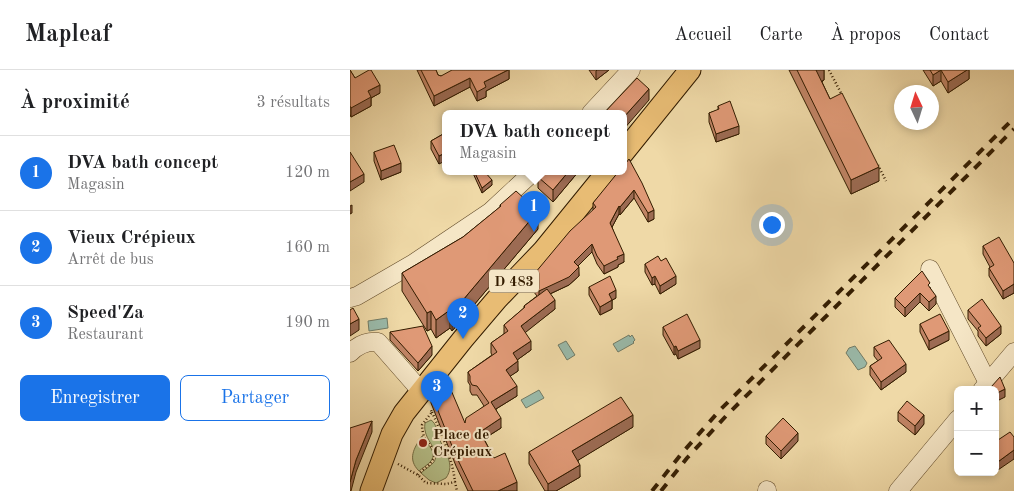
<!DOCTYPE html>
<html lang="fr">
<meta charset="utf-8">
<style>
:root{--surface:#fff;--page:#f2f2f2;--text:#202124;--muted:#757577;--line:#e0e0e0;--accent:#1a73e8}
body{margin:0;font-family:"Old Standard TT",serif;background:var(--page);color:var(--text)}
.controls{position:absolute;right:15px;bottom:15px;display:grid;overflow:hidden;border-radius:8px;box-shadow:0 2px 8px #0003}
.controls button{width:45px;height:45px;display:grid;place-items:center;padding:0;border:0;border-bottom:1px solid var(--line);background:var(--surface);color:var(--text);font:25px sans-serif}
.compass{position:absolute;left:544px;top:15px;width:45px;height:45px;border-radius:50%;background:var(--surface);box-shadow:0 2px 8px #0003;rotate:356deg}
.you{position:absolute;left:421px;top:154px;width:18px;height:18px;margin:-12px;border:4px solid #fff;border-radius:50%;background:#1a73e8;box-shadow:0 0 0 8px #1a73e833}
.badge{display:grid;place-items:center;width:32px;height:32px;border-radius:50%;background:var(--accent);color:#fff;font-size:16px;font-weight:700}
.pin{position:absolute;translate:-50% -41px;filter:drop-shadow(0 1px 2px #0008)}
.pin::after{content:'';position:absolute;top:26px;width:18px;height:15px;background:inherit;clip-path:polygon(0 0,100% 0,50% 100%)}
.popup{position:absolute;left:92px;top:40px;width:185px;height:65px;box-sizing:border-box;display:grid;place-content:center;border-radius:8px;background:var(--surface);filter:drop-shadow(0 1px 4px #0005);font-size:16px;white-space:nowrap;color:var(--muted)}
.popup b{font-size:19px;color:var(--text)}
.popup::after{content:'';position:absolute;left:50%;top:100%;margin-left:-10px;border:10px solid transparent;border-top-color:var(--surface)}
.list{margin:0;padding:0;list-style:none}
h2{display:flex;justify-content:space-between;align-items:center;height:65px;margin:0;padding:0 20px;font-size:21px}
h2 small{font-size:16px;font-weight:400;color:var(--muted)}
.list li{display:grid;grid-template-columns:32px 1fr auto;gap:15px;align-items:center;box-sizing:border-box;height:75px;padding:0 20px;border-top:1px solid var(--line)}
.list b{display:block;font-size:19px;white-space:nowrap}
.list p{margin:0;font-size:16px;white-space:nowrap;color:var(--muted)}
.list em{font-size:16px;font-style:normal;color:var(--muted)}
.actions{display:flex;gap:10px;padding:15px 20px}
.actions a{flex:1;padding:11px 0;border:1px solid var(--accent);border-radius:8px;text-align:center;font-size:18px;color:var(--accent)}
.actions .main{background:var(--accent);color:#fff}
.map{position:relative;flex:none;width:664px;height:421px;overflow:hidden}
header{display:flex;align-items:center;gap:30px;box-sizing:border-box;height:70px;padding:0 25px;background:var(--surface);border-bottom:1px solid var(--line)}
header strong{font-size:24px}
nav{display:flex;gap:28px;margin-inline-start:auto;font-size:18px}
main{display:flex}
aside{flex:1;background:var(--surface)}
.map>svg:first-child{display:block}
.green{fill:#b6c089;stroke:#746e44}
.water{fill:#9abaaa;stroke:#717b66}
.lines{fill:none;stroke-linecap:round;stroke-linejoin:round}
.minor-casing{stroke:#624b2a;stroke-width:19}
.major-casing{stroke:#331c00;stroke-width:23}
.path{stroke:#331c00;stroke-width:2.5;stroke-dasharray:1 2.5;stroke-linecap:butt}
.minor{stroke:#f5e6c6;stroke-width:18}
.major{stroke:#e8bc74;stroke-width:21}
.rail{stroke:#331c00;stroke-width:4;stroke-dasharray:9 9;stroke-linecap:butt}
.wall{fill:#c08465;stroke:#331c00}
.shaded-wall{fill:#9c6b53;stroke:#331c00}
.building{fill:#df9976;stroke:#331c00}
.poi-dot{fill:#8f2418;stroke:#f5e6c6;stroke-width:2}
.labels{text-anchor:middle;stroke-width:4;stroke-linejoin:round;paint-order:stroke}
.shield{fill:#f5e6c6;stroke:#6d593b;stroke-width:1}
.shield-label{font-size:14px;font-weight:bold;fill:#331c00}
.poi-label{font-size:15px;font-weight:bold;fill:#331c00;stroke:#f5e6c6;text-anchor:start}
</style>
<header>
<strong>Mapleaf</strong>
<nav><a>Accueil</a><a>Carte</a><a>À propos</a><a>Contact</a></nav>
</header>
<main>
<aside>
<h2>À proximité<small>3 résultats</small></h2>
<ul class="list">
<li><span class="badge">1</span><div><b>DVA bath concept</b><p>Magasin</p></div><em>120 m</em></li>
<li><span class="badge">2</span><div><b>Vieux Crépieux</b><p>Arrêt de bus</p></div><em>160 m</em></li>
<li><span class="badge">3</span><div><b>Speed'Za</b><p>Restaurant</p></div><em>190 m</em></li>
</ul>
<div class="actions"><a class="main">Enregistrer</a><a>Partager</a></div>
</aside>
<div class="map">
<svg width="664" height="421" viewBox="0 0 664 421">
<rect width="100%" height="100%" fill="#efd9a7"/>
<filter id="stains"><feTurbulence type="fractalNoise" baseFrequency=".004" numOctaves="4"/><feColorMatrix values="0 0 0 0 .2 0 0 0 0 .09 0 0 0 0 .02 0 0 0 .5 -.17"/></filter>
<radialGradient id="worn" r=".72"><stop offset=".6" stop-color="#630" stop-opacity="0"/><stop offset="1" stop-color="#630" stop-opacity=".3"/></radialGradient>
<g class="green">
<path d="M81,350C87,354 86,361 89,368C94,381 106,394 96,408L86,413L79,410L71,403C75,399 81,396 84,392C92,379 72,371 75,353Z"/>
<path d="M72,366C76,374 88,381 81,391C78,395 72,398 69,401C57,389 64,378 72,366Z"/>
</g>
<g class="water">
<polygon points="37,248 38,258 19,261 18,251"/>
<polygon points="279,265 280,267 282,265 285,270 283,272 284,273 268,282 263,274"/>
<polygon points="216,271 225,285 217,290 208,275"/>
<polygon points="505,276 517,293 515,297 508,300 496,283 499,278"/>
<polygon points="189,320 194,328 176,338 171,330"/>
</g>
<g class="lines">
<defs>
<g id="minor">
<polyline points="241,43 281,0"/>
<polyline points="580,199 638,313"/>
<polyline points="0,228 7,226 64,193 140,142 184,101"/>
<path d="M0,283C8,275 17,271 28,272L71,321"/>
<polyline points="632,320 664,282"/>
<polyline points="417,420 417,421"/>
<polyline points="548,421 608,349"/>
</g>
<g id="major">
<polyline points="273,83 340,0"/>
<polyline points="21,421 42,364 54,343 113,269 147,229 193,181 258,101"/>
</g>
</defs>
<use href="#minor" class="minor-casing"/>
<use href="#major" class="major-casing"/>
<g class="path">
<polyline points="479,0 492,25"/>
<polyline points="528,95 536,111"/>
<path d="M82,342C92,365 102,387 105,412"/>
<polyline points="48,394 68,405 76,413 96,414 105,412 107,421"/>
<path d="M68,405C72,399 79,397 82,391C89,381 78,375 74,367C73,363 72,359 72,355L82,342L80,338"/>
</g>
<use href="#minor" class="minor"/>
<use href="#major" class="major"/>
<g class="rail">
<polyline points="302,421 332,383 370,340 664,48"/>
<polyline points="311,421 337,388 376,346 664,59"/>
</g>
</g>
<g class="wall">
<polygon points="0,0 5,8 30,23 21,28 21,36 1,47 0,44"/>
<polygon points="67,0 86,0 88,5 91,6 159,0 159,9 136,21 136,27 127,31 120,17 84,36"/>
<polygon points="239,0 259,0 246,10"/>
<polygon points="439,0 474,0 474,10 472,12 480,29 529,111 501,124"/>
<polygon points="573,0 619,0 619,9 598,23 591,11 583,16"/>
<polygon points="368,36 389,64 366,72 359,52 359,43 368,40"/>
<polygon points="95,63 89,94 81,79 81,71"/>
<polygon points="24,82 51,102 31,110 24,91"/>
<polygon points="122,101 134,101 142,115 132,123"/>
<polygon points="195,101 229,101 203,132 188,118 188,107"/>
<polygon points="273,101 304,149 298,152 284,128 270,145 269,144 262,157 274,192 268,195 268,197 254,204 247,194 242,182 228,196 229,206 219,215 200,224 205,239 175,262 181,280 167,290 168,301 160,306 167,326 146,339 151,358 134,369 144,388 167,421 118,421 106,396 81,333 81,323 115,353 134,336 127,325 122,325 120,321 120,315 118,312 118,302 142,285 141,283 141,273 154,264 154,255 174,238 174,236 187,226 180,217 180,209 243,140 243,133"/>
<polygon points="150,135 188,159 102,261 100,258 86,268 81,259 77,261 52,221 52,203 113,167 150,137"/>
<polygon points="633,176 664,193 664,223 653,229 639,206 639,198 640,197 633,184"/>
<polygon points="295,194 326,214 310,224 305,214 302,215 295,202"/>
<polygon points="239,217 266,228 262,230 262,239 250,245 239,225"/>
<polygon points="580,217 586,234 579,241 570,232 555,247 545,237 545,228"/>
<polygon points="618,240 651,264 636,276 628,266 628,261 618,249"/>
<polygon points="570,254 599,270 579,280 570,262"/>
<polygon points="313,257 350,278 328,289 326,284 324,285 313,265"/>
<polygon points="40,262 82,285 68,301 40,270"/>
<polygon points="524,277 556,302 531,320 520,305 520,296 528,291 524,286"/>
<polygon points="548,342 574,354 565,365 548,351"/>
<polygon points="283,357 228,390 230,407 206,421 195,421 179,394 179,382"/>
<polygon points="416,366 448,371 431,389 416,374"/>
</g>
<g class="shaded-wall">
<polygon points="158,0 159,0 159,9 136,21 136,27 127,31 127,22 134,12"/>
<polygon points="247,0 259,0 246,10 246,1"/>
<polygon points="466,0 474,0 474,10 466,14"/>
<polygon points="591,0 591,11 583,16 583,5"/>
<polygon points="617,0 619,0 619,9 598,23 598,12"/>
<polygon points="120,8 120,17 84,36 84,26"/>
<polygon points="30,15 30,23 21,28 21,36 1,47 1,38 18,21"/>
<polygon points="299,19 299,30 273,60 273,48"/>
<polygon points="389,56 389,64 366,72 366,64"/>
<polygon points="95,83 95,91 89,94 89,86"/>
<polygon points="51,93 51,102 31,110 31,101"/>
<polygon points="529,97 529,111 501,124 501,110"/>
<polygon points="219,101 229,101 203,132 203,120"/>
<polygon points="14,104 14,112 0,121 0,112"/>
<polygon points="142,110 142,115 132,123 132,118"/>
<polygon points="284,120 284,128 270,145 270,137"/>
<polygon points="2,135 2,143 0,144 0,136"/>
<polygon points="269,136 269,144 260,161 260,153"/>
<polygon points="304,140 304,149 298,152 298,143"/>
<polygon points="188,141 188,159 102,261 102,243"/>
<polygon points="242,174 242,182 224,200 224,192"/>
<polygon points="274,184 274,192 268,195 268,197 254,204 254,196 267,187"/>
<polygon points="229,197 229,206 219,215 189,229 189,221"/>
<polygon points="305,206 305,214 302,215 302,208"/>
<polygon points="326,206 326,214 310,224 310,216"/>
<polygon points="664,214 664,223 653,229 653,221"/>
<polygon points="266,220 266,228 259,232 259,224"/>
<polygon points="570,223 570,232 555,247 555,238"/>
<polygon points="586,226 586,234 579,241 579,232"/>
<polygon points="205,230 205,239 171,266 171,256"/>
<polygon points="262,230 262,239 250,245 250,237"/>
<polygon points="100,240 100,258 86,268 86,250"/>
<polygon points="81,241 81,259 77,261 77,243"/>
<polygon points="9,249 9,260 0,266 0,254"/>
<polygon points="651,256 651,264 636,276 636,268"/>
<polygon points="599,261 599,270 579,280 579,271"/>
<polygon points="350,270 350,278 328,289 328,281"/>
<polygon points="181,271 181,280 163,293 163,283"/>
<polygon points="82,276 82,285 68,301 68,293"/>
<polygon points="326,276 326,284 324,285 324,277"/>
<polygon points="168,291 168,301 156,309 156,300"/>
<polygon points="556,294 556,302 531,320 531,312"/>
<polygon points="167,316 167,326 141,342 141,332"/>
<polygon points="655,319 655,327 645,332 645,324"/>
<polygon points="283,345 283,357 222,394 222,381"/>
<polygon points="574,345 574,354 565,365 565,356"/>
<polygon points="151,348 151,358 130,371 130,362"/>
<polygon points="22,351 22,362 6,402 1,421 0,421 0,412 6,390"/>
<polygon points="448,363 448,371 431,389 431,381"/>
<polygon points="664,380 664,389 645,402 645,394"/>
<polygon points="230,395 230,407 206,421 198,421 198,414"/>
<polygon points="167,412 167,421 148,421"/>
</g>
<g class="building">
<polygon points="0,0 5,8 19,0 21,0 30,15 18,21 21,27 1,38 0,36"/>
<polygon points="71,0 86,0 88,5 91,6 102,0 158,0 134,12 136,17 127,22 120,8 84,26"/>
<polygon points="447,0 466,0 480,29 492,23 529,97 501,110"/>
<polygon points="580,0 617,0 598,12 591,0 583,5"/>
<polygon points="287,8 299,19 273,48 273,43 254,43"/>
<polygon points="380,31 389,56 366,64 359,43 369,39 368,36"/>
<polygon points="95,63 95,83 89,86 81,71"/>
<polygon points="44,75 51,93 31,101 24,82"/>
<polygon points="0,82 14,104 0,112"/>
<polygon points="279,89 292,113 304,140 298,143 284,120 270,137 269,136 260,153 274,184 267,187 268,189 254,196 247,186 242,174 224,192 229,197 219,207 189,221 180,209 220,161 246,137 243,133 269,101 273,101 273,97"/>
<polygon points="124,101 134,101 142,110 132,118"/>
<polygon points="195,101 219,101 203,120 188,107"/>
<polygon points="166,121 188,141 102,243 100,240 86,250 81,241 77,243 52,203 113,167 151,136 150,135"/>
<polygon points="649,167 664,193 664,214 653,221 639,198 644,195 633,176"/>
<polygon points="308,186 311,191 316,188 326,206 310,216 305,206 302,208 295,194"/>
<polygon points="572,201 580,213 578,215 586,226 579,232 570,223 555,238 545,228"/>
<polygon points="260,206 266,220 259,224 262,230 250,237 239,217"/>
<polygon points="197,219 205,230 171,256 181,271 163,283 168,291 156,300 167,316 141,332 151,348 130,362 144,388 155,383 167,412 148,421 123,421 106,386 81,323 95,306 115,353 116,348 139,333 127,316 122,315 120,311 120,306 118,302 147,282 141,273 158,261 154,255 175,237 174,236"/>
<polygon points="632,229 651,256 636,268 628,258 631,256 618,240"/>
<polygon points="3,238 9,249 0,254 0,240"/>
<polygon points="337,244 350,270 328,281 326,276 324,277 313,257"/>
<polygon points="590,244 599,261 579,271 570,254"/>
<polygon points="73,256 82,276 68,293 40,262"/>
<polygon points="539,270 556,294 531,312 520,296 532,288 524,277"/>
<polygon points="650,307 655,319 645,324 645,320 642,320 641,317"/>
<polygon points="271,327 283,345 222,381 230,395 198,414 179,382"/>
<polygon points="557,331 574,345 565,356 548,342"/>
<polygon points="433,348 448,363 431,381 416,366"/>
<polygon points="22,351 6,390 0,412 0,358"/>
<polygon points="660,362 664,367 664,380 645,394 645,372"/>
</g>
<circle class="poi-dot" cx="73" cy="373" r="5"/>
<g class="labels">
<rect class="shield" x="139" y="199.5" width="50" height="23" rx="4"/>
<g class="shield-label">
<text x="164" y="216">D 483</text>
</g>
<g class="poi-label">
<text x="83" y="369">Place de<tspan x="83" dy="17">Crépieux</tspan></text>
</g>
</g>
<rect width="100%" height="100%" filter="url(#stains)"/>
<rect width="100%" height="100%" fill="url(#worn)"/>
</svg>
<div class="controls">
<button>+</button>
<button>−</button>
</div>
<svg class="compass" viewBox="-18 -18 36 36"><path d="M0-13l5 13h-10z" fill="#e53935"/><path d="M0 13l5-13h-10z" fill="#757577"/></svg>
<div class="you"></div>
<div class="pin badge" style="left:184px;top:162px">1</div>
<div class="popup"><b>DVA bath concept</b>Magasin</div>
<div class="pin badge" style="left:113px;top:269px">2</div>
<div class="pin badge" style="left:87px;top:342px">3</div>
</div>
</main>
